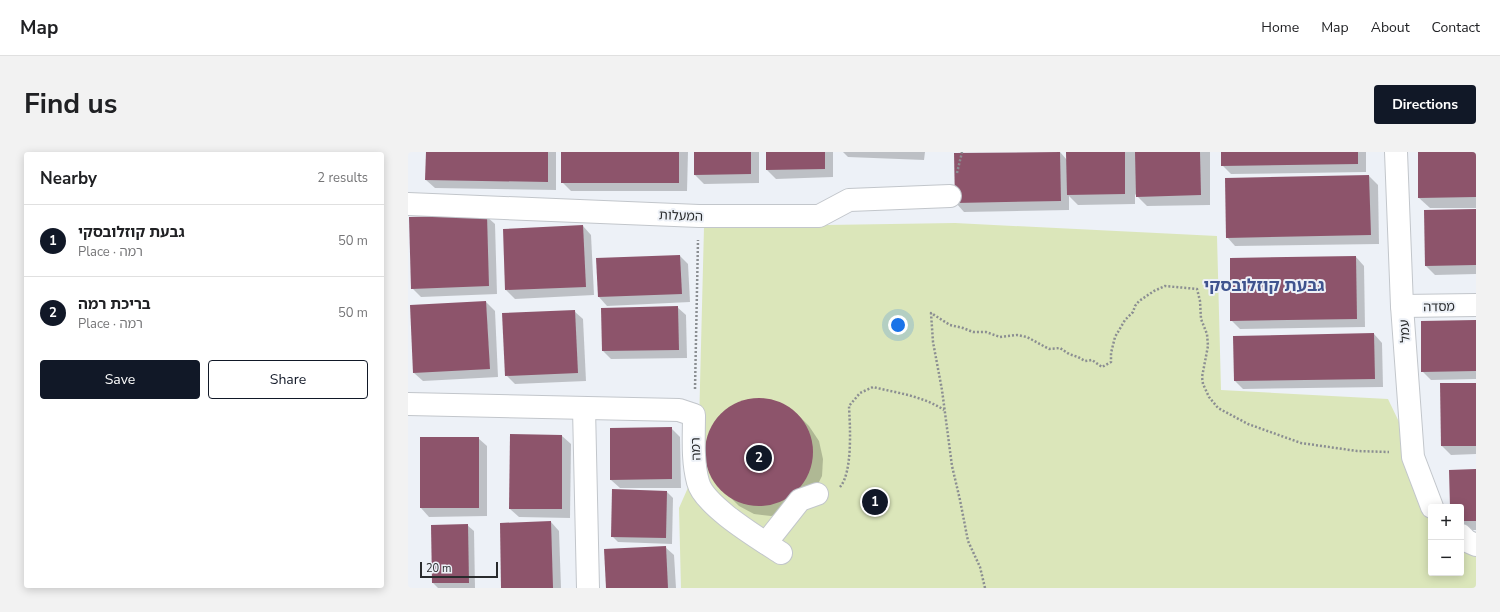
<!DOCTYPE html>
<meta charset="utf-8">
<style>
:root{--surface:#fff;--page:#f2f2f2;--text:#202124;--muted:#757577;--line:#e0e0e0;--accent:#111827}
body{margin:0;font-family:"Nunito Sans","Noto Sans Hebrew",sans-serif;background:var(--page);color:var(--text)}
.controls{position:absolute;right:12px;bottom:12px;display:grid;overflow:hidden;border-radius:4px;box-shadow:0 2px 10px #0003}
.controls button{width:36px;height:36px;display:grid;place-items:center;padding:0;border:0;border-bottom:1px solid var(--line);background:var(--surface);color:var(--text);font:20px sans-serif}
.scale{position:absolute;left:12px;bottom:10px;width:78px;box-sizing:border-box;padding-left:4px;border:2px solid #292b2d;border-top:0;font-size:11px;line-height:14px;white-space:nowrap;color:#292b2d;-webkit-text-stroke:3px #edf1f7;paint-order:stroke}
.you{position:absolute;left:490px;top:173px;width:14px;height:14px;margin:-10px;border:3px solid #fff;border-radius:50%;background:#1a73e8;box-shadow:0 0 0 6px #1a73e833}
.badge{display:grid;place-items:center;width:26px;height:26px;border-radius:50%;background:var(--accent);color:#fff;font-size:13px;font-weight:700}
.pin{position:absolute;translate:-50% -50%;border:2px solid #fff;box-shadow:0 1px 4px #0006}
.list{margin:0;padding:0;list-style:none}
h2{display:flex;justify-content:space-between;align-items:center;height:52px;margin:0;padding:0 16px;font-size:17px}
h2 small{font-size:13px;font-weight:400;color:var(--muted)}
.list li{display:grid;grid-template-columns:26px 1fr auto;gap:12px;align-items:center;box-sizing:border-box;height:72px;padding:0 16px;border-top:1px solid var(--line)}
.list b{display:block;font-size:15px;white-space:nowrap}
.list p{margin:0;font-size:13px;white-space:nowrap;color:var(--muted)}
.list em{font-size:13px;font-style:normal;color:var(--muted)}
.actions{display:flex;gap:8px;padding:12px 16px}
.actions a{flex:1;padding:9px 0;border:1px solid var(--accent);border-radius:4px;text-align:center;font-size:14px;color:var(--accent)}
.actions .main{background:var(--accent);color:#fff}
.map{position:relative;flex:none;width:1068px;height:436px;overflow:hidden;border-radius:4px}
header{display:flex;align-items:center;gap:24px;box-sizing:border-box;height:56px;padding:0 20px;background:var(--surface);border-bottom:1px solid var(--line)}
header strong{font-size:19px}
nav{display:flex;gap:22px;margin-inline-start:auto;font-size:14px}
.intro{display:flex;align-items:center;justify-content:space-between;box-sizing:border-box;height:96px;padding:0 24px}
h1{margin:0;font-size:28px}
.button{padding:10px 18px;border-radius:4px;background:var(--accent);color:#fff;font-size:14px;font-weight:700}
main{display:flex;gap:24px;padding:0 24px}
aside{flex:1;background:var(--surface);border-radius:4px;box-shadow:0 2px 10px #0003}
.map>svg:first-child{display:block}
.green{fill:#dbe6ba}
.shadow{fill:#0003}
.building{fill:#8d546b}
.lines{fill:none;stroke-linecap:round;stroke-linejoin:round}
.minor-casing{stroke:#c2c6cb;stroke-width:24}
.path{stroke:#8b8e92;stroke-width:2.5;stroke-dasharray:2 2;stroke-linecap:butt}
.minor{stroke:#fff;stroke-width:22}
.labels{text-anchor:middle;stroke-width:4;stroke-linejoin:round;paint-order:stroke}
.street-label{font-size:13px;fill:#292b2d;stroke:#edf1f7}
.district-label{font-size:17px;font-weight:bold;fill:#3f538e;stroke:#edf1f7}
</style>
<header>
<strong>Map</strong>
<nav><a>Home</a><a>Map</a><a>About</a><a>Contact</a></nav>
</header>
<div class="intro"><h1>Find us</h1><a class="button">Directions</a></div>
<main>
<aside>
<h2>Nearby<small>2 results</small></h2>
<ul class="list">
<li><span class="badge">1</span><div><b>גבעת קוזלובסקי</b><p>Place · רמה</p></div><em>50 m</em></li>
<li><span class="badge">2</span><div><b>בריכת רמה</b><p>Place · רמה</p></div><em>50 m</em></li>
</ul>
<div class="actions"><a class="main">Save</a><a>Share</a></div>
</aside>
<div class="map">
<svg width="1068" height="436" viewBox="0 0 1068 436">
<rect width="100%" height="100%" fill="#edf1f7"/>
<polygon class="green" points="547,71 809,84 813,238 980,247 1004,297 1023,355 1023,421 1053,421 1053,383 1068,393 1068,436 273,436 271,356 290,313 296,75"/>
<g class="shadow">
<polygon points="19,0 148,0 148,38 27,36 18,28"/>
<polygon points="154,0 280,0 279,39 163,39 154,30"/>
<polygon points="287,0 351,0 351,31 296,32 287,23"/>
<polygon points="359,0 425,0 425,25 368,27 359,18"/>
<polygon points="435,0 517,0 516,8 440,5"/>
<polygon points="652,0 659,8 659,0 802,0 802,53 739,54 727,42 727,52 670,53 661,44 661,58 556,60 548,51"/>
<polygon points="814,0 958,0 958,20 823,22 814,13"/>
<polygon points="1011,0 1068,0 1068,56 1022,56 1011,46"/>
<polygon points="961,24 970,33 971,92 827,94 819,85"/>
<polygon points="1068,58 1068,122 1027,123 1018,114"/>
<polygon points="78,64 87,72 89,142 13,145 4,136"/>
<polygon points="175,74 183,83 186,143 107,147 98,138 96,78"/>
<polygon points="272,104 280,112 282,150 199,154 191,145 189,107"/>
<polygon points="948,105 956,114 957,175 832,177 823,168"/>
<polygon points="78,150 87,159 90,225 15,229 6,221"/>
<polygon points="269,155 278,163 279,206 203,207 195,199"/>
<polygon points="166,159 175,167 178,229 107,232 98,223"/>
<polygon points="1068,169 1068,227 1023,228 1014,219"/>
<polygon points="966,182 974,191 975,235 835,237 827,229"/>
<polygon points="1068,232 1068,302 1043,303 1034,294"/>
<polygon points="341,247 359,247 376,253 390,263 401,274 411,289 415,307 414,324 406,340 380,361 363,364 346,362 331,354 308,331 300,316 298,299 301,281 310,265 324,254"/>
<polygon points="263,276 272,285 273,336 212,336 203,328"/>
<polygon points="154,284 163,292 162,366 111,365 102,357"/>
<polygon points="13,286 70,286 79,294 79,364 21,365 13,356"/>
<polygon points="1068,318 1068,378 1053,378 1053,355 1043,355"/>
<polygon points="259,340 265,346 264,392 210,390 204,384"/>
<polygon points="143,370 151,379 153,436 94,436"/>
<polygon points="59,373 66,379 67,436 30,436 25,431 24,374"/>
<polygon points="257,395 266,403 268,436 199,436"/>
</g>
<g class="building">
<polygon points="18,0 140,0 140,30 17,28"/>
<rect x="153" y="0" width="118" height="31"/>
<polygon points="286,0 343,0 343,22 286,23"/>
<polygon points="358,0 417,0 417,17 358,18"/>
<polygon points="652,0 653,49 547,51 546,1"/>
<polygon points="658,0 717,0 717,42 659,43"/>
<polygon points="727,0 792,0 793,43 728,45"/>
<polygon points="813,0 950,0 950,12 813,14"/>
<polygon points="1010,0 1068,0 1068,45 1010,46"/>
<polygon points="961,23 963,83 818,86 817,26"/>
<polygon points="1068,57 1068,113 1017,114 1016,58"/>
<polygon points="79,63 81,134 3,137 1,65"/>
<polygon points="175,73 178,135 97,138 95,77"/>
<polygon points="272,103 274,142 190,145 188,106"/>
<polygon points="948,104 949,167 822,169 822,106"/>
<polygon points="78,149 82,217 5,221 2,153"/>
<polygon points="270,154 271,198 194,199 193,156"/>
<polygon points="167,158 170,221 97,224 94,161"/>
<polygon points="1068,168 1068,219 1013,220 1013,169"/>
<polygon points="966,181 967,227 826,229 825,184"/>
<polygon points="1032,231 1068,231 1068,294 1033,294"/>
<circle cx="351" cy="300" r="54"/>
<polygon points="264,275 264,327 202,328 202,276"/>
<polygon points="102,282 154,283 154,357 101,357"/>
<rect x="12" y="285" width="59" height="71"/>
<polygon points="1068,317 1068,369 1053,369 1053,355 1042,355 1041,318"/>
<polygon points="204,337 259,339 258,386 203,385"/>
<polygon points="143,369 145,436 93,436 92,371"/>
<polygon points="60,372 61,431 24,431 23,373"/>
<polygon points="258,394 260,436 198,436 196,397"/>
</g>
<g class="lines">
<defs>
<g id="minor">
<polyline points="988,0 994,154 1005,305 1024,355"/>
<polyline points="0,52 291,64 411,64 441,48 542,44"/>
<polyline points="994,154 1068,153"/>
<path d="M0,252L271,258L286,263C286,285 284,308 290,330C296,354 352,387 373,401"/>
<polyline points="176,256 180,436"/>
<polyline points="1053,383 1059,389 1068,393"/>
<polyline points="358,391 392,348 409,342"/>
</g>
</defs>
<use href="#minor" class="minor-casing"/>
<g class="path">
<polyline points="549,21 554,0"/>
<polyline points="287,237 290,88"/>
<path d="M432,335C445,320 442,273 441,254L452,241L465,235C489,241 515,244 536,258"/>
<polyline points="577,436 572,415 560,389 552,348 544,314 534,238 525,190 523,161 542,173 555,176 565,180 578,180 592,185 609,183 619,185 641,197 652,196 661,202 670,205 677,209 684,208 694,215 703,210 703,201 707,185 717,168 725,160 727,154 731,149 746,139 757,134 789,137 792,149 793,167 799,182 800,194 794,225 795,232 801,245 810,256 840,272 893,291 949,299 981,300"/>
</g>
<use href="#minor" class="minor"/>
</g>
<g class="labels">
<g class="street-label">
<text transform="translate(273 63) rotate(2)" y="5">המעלות</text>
<text transform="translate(1031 154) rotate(-1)" y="5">מסדה</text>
<text transform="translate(996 179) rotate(-94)" y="5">עמל</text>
<text transform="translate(287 297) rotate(-92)" y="5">רמה</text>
</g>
<g class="district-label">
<text x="856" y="139">גבעת קוזלובסקי</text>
</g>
</g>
</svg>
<div class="controls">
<button>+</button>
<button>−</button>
</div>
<div class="scale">20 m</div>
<div class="you"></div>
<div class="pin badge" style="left:467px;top:350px">1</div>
<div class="pin badge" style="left:351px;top:306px">2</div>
</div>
</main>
